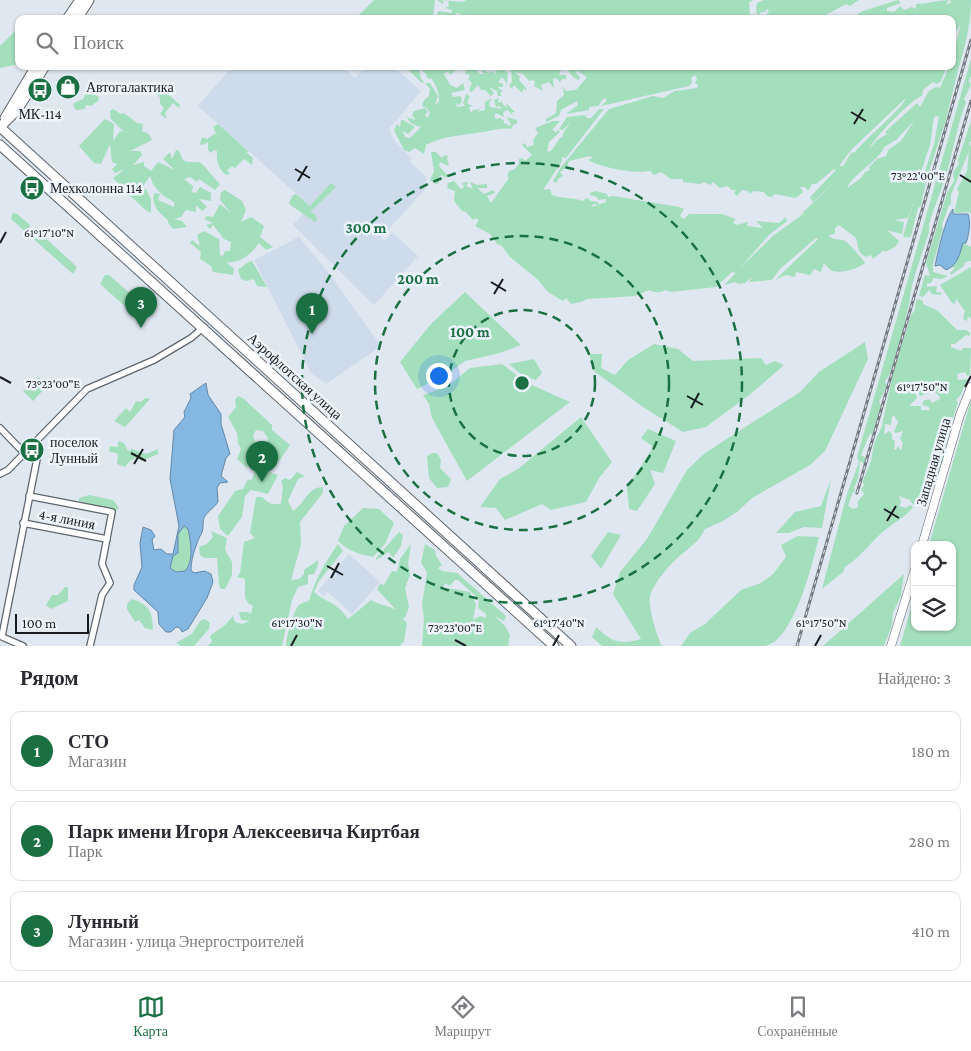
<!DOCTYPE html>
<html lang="ru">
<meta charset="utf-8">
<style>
:root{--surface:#fff;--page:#f7f7f7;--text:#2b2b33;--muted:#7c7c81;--line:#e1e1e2;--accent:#1a7043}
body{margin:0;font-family:"Crimson Pro",serif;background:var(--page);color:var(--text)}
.controls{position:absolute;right:15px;bottom:15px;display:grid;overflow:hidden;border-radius:10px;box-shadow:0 1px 4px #0004}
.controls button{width:45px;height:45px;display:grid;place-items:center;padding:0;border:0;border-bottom:1px solid var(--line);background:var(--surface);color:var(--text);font:25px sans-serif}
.scale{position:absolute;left:15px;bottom:12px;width:74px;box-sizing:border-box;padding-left:5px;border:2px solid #191c1f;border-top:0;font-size:14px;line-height:18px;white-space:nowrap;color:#191c1f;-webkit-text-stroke:4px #edf4fd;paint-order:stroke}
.you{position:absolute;left:438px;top:375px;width:18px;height:18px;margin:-12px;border:4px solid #fff;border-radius:50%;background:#1a73e8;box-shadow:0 0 0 8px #1a73e833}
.badge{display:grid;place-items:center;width:32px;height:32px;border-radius:50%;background:var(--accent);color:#fff;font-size:16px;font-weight:700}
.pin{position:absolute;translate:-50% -41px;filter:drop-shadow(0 1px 2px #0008)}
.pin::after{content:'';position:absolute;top:26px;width:18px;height:15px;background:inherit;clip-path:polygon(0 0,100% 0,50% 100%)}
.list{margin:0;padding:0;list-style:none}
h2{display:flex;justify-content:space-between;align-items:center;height:65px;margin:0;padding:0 20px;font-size:21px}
h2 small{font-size:16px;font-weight:400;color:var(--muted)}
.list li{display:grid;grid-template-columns:32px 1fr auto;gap:15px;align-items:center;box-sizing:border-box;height:80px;margin:0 10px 10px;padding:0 10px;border:1px solid var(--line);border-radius:10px}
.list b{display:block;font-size:19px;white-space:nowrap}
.list p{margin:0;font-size:16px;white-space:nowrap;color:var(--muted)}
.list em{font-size:16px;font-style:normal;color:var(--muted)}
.icon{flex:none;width:28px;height:28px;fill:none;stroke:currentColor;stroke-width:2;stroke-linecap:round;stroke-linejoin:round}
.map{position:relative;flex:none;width:971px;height:646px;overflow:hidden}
.search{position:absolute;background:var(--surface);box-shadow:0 1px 4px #0004;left:15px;right:15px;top:15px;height:55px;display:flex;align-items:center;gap:12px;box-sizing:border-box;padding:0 18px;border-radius:10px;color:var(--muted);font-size:19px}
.sheet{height:335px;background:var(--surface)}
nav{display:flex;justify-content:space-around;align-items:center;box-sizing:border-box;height:70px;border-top:1px solid var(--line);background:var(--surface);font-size:14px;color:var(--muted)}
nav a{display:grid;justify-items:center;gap:2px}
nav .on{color:var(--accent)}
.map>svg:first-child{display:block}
.built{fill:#cedbea}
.green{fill:#a4dfbd;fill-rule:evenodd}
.water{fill:#84b7e1;stroke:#6488a7;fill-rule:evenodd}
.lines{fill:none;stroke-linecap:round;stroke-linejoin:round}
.minor-casing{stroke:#5e656c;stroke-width:8}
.tertiary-casing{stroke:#5e656c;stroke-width:9}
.primary-casing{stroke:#5e656c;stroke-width:11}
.minor{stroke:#fff;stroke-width:5.5}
.tertiary{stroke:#fff;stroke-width:8}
.primary{stroke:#fff;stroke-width:9}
.rail-casing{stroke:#747a80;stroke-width:3}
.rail{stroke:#edf4fd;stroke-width:1;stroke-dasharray:4;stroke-linecap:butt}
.ticks{fill:none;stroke:#191c1f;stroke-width:2}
.ring{fill:none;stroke:#1a7043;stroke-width:2.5;stroke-dasharray:9 6}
.labels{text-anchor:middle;stroke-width:5;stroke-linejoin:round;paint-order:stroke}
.poi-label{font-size:14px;fill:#191c1f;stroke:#edf4fd;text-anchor:start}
.street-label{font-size:14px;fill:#191c1f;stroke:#edf4fd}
.ticks-label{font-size:12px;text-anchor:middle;fill:#191c1f;stroke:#edf4fd;stroke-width:5;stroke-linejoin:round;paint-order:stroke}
.centre{fill:#1a7043;stroke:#edf4fd;stroke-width:2.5}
.ring-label{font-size:15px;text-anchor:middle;font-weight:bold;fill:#1a7043;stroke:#edf4fd;stroke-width:5;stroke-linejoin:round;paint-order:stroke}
</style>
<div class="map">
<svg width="971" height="646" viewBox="0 0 971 646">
<rect width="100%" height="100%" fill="#dfe7f0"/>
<g class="built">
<polygon points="233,66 304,66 308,69 311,66 341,66 355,78 366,66 393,66 421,91 389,129 394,140 412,159 410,162 426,176 426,188 381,238 385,241 392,232 418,256 374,305 293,225 310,206 198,106"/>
<polygon points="299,237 331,276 381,346 326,384 311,373 254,260"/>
<polygon points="349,554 380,582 352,614 328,592 324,596 318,591"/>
</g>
<g class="green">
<polygon points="374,0 435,0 433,17 437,18 438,11 451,13 452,10 445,8 449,6 448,1 443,1 443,4 437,0 463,2 466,0 753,0 749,3 750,16 754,14 756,19 468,19 466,14 464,19 460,19 461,14 456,13 455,19 447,19 445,15 441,14 442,19 355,19"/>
<polygon points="764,0 859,0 850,6 846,4 818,19 764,19 769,11 767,9 765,12 761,12 758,17 756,10 757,3"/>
<path d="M898,0L901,3L887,8V11L894,12L900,6L904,10L912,7L916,9V4C927,4 938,0 949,0L946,4L951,3L950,0H971C971,29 963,51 956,79C952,93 949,109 945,123C936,151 926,176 921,206L918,208L911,236L907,238V233L906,238L903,236L914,200L908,218L894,220L904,222L902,234L887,230L899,241L895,247L885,252L884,250L873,259L871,255L866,257C856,252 859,246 856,238L839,225L835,228V234L828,235C833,240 837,239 843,240C847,241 863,259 865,263C860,268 842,274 833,271C829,270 827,266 824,263L821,272L814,269L810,275L796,272L795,277L786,275L775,280L818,239L816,238L780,269L772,280L749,282L752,277L745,283L739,284L735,282L724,285L736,273L732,272L716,287L671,292L665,290C661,293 654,293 649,290L635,296L587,299L581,302L571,304L566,298L563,301L548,292L537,279L510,257L502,246L497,244L490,234L475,226L479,220L476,218L473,220L466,212L462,211L454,201L455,191L447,188L448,183L454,181L461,189L464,187L462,183L469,182L466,186L473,189L470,182L477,185L487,184V188H477L484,194L493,190L495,193L487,196L491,203L509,178L507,176L509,171L515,169L519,163V159L522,158L525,161L532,155L522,145L525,143L527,147L534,145L533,140L538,133L535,128L553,121H560L552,130L555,131V133L558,130L560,132L549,142L547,152L551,151L560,138L563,137V134L570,122L563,130L559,129L567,117L585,115L587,118H591L599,109H604L566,158L562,157V161L543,190L550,189L552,195C562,199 573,197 582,201L587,198L591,201L598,202L599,205L593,204L592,207L606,202V199L598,200L597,197L590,195V193L596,191L607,194L608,197L613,196L679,207L684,209L680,216L684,219L689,214H722L736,219L733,222L736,225L748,222L747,226L763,228L756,221L779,223L786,217L787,221L769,235L740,268L774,235L806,212L800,215L846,172L813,202L810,197L836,170L834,169L816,184H812L808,191L805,187H800L803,192L796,198L774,194L772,197L767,196L764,192L753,191L750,194L748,191L742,190L737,196L734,193L736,190H732L727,186L720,188L713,182L710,185L704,182L700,184L683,182V179H671L661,172L654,175L650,171C634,174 602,168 588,160L593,158L590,156L569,161L567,167L560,172L563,176L559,178L556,183L553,181L561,167L609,109L653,96L663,98L675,91L697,88L698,85L695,83L697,79L695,75L691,78L692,82L689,86L601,106L607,100L604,98L598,106L589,107V110L566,114L578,105L577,101L561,110L559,116L546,122V119L556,113L557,101L564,95L563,87L566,91L576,90L587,77L577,71L575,72L580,77L579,80L574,78L568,71L572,69L569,68L561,70L559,75H566V79H562L560,82L556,78L553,79L554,88L549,82L541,85L543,91L534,86L535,82L533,80L529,81L523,74L515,72L520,77L519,80L526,88V92L524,88L522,93L514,85L512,89L509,86L512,82L511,70L508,66H947L941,81L937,84L933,82L923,90L922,96C914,97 872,140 870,148L877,140L887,134L885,132L917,103L920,107L929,91L936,87L940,88L949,67L952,66C952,51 959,40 960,24L952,40V19H850L863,11ZM906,98C902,109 865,139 855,152L851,153L843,166H839L852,149ZM939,116L934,144L924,174L922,178H919L930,145L934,117ZM914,121L901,141L889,149L886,156L877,159L869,167L870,170L865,172L861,178L847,188C853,174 881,159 884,147L896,140Z"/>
<polygon points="19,27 19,64 0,68 0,46"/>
<path d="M971,59V76L969,80L971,85L964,99L966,102C958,123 954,146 948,168C943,186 935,205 929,224V232C923,252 912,279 910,298C908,311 894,374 885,381L887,386L879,402L881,405L872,435L870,433L861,455L866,458L864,464L860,461C859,469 859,481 854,487L855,492H853L848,506L853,509L858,507V501L864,494L861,489L865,484L862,483L871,461L874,444L882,426L892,377L911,315L915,310L916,300L919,299L923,301V304L938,311L957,330H966L970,333V336L966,335L955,344H951V347L961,351L963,348H971L970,375L967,376L965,372L957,374L958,380L969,379C962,385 964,394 956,400L958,403C947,431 944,471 928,495L921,494L919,500L913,505L910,500L899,496L901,502L899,506L906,508L910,505L913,507C908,514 896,522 889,527C873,538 862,557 845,567L843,572L822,589L847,494L859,462L857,457ZM934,391L940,397V399L932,403L929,399L923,401L922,405L929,407L930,410H921V406H909L917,398L915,392H918L920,396ZM894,415L898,422L894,432L896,433L903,431L900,439L903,443L901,451L898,446L896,450L894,449L895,441L892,439V434L889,431L884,435L885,424L891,425L892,417Z"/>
<path d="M404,66H454L456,70L450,75L448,71L444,74L450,85L457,88L463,83L465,90L451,93L453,97L460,96L462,100L460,105L456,103L457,107L465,106L463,103L466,94L470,96L467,103L473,106L469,107L471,113L473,110L480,109L477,112L485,110V102L492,98L489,103L490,107L502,109L500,106L496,107L494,100L499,98L498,102L500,103L501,100L504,106L507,107L506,103L515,112H512L513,116L508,110L503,112L504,117L496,113L494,115L496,119L500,118L504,121V123L510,126L511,124L506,117L517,120V124H514L511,129C500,127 492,131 482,132C462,136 445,135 426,145L424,154L415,148L409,152L404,150L394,130L397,124L400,127L401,120H403L415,127L408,134L403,131L405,137L410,138L421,127L412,124L406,117L416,120L412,115L414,111L425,108L428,112L425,115L427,118L430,113L427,108L422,106L424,100L429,96L430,89L425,83H430L438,96L435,105L439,102C440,93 436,85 431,78L428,79L426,74L419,68L421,79L424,82L422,83Z"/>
<polygon points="462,66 481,68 477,71 480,74 484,74 481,71 484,70 489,73 492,71 496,75 495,71 499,71 495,67 500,69 501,66 505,66 504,70 508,73 507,84 502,77 498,82 503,84 503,87 497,87 503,91 500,93 502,96 498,96 497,91 489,87 494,93 491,96 485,90 481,90 478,85 472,92 469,91 472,83 468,79 470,75 465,74 466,69"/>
<polygon points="157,84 180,105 179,108 173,103 165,113 167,119 160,114 164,108 160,104 160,98 154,88"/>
<polygon points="87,91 99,97 98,101 91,106 86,105 85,109 76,110 73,105 74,103 83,99"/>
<path d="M113,109L121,114L124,113L137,123L143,124L142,131L149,134L152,140L130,151H140L142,155L133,165L144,162V166L151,171L158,162L175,170L163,159L170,152L172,159L176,150L179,151C181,153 180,156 182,158C185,165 196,160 201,163C208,169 212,177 220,184L215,190L199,179L197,182L190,177L184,179L193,186L192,192L196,193L200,187L211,193V201L199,199L207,207L202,211L196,205V212L186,210L181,217L174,219L182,221L187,227L173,229L168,223V220C159,213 151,205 154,193L160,194L158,200L174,207V202C163,196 153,189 150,176L141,189H146L151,199V213C141,209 136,198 127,195L128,185L122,187L113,178L125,169L115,173L112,169L117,164L112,162L110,144L101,164L94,163L79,146L105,119L114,124L113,141L120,131L124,132L111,119L110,111Z"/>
<polygon points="971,121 971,141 969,143 971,147 971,215 969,212 954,213 959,192 957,189 967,171 969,151 951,195 951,205 949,205 942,225 943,229 933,264 933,272 948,276 942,279 933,278 932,282 927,284 927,287 937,286 936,292 942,293 940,295 932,294 929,290 923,297 919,296 925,275 930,276 926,263 947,193 954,181 953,172 959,164 958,160"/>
<path d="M218,124L248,151L247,153L253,158L252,165L244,159L234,169L233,166L227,170L230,174L226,175C219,169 216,161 217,151L214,150L211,153L208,150V142L203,145L200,144L202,137L207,139L216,133L213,127Z"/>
<polygon points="431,152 436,152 442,158 444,155 448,156 447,159 449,166 440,162 439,166 447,175 446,178 441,175 438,178 439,183 436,184 430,180 434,171"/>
<polygon points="331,183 336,187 310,212 315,214 317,220 315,222 289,204 292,196 296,194 310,206"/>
<path d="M225,190L242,201L246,210L241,222L251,217L264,226L260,237L273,247L266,250L259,243C251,254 240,264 226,262L234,269L233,275L213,272L211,266L200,259L201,252L190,243L192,240L200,246L197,235L204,231L219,239L220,255L223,256L225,251H230L231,242L224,239L213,225L210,229L206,225L213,223L204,219L207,216L213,217L220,204L231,213L220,200L221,192Z"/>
<polygon points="16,213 30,225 29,230 35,235 40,233 77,267 73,274 11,219 12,214"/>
<polygon points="963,243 971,247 971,261 965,262 964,266 951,275 950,273 956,267 952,268"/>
<polygon points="252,261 267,287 257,286 254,279 247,281 241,279 238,270 248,262"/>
<polygon points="971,267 971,319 968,316 967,321 963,319 965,311 956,299 955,304 952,303 940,285"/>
<polygon points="105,275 109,275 140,302 136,308 128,309 100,284"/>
<polygon points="465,292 521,345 500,353 465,361 443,377 417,389 400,362 431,324"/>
<path d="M865,342L868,359L825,451L810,465L752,498L737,512L721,522L705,529C699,542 692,545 682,554C671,563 653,583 650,597C648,607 657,637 662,646H602L592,637L596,627C612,642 619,645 641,639L613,594L620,572L647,539L687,470L705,453L800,392L819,372Z"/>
<polygon points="654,344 678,349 693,361 761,358 766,365 775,361 784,365 753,392 706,427 683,432 643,407 594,371 589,354 602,354 601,368 615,375 628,360"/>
<polygon points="534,359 542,373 536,380 523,376 509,364"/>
<polygon points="502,364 527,383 570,402 467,481 432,418 429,404 423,395 448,386 470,368"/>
<polygon points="39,377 47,386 33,401 23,391"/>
<polygon points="238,396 244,399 272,425 272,430 290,445 275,467 263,468 268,438 263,431 256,430 253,436 256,444 247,468 237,459 241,449 238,443 237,433 228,417 236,407 235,400"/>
<polygon points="145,398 150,399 125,427 114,421 126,408 130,412 136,401 141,402"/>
<polygon points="971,400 971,646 900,646 915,594 915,627 952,627 952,545 929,545"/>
<polygon points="581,417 612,462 599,478 586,502 551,510 542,504 505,520 496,508 480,507 500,479 518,469"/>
<polygon points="648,429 676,441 663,473 650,470 655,484 637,511 629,509 627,488 653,447 641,438"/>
<polygon points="118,441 124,443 128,451 132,449 146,454 158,449 158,454 142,461 136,458 130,461 125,467 117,464 118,454 109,451 110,446 118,447"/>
<polygon points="432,453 437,453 441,460 440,468 451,479 448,487 437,488 429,478 427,456"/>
<polygon points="256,468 278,475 268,494 251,490 245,496 242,517 228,536 220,529 218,516 235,491 243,489 248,479 251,481"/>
<path d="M297,472L305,476L298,479L288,501L293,511C305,504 307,487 323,487V493L300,522L301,544L291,580L299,579L304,574V570L318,560V565L314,574L308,575V584L298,587L292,600L282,646H207L212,642L210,636L226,624L233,616L235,622L242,624L250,621L241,620L239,612H248L251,614L253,606L249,604L245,598V579L237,577L240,573L244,542L255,538L250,533L256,497H262C268,503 273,506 281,503L283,488L281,481L285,478L290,480Z"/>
<polygon points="831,479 822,528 804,527 789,533 776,533 795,512 821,506"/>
<polygon points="89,495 113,500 119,508 115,511 79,501 79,498"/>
<path d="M363,508L379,509L394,523L385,544L373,557C358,554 349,551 338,541L344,526Z"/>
<path d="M183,526L188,529C191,542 194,561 185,571L176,572L170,568L173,556L178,553V533Z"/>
<polygon points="211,531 227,538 225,550 232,562 232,575 225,589 221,589 219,585 217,558 204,558 200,555 199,547 207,544 213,537"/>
<polygon points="399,532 403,535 401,546 393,558 389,552 376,560 376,558"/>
<polygon points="608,532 621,535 601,569 591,556"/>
<path d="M798,536L819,537C813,562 794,641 765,646C742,646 705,646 681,646L690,633L705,624L741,590L761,583L773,574L786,557L781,545Z"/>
<path d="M338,544L343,551L319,581L314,592C328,604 336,601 348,619L371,600C380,605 387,605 396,610L377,589L380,584L384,585L392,571L397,572L400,559L411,544L408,563L410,575L405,588L409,607L405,618H402L407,623L404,641L400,646H286C286,637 293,614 298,606C301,603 305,602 309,601C317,576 323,566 338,544Z"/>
<path d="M425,544L435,550L436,556L442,565L438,568L442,571L457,573L506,616L504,621L495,616L505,626L510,635L508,646H422L424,619L422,605L427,572L421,563ZM455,580H458L479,599L478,608L486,614V618L480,616L473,620L476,604L470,592L448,588L442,590L445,583L450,586Z"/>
<polygon points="904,574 901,596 893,612 892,625 884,646 823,646"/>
<polygon points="65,587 68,587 68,601 51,609 46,605 52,595 58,595"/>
<path d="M132,599C149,604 153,613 153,630L145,628L139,620L135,622L127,609V604Z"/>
<polygon points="205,619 210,623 209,629 194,646 181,646 176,643 192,634 200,621"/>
</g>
<g class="water">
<path d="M953,209V214H968C971,222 969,235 966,243H963C960,254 957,266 946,270L940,265L935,266C938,252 945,219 953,209Z"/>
<path d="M206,383L208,395L221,414V424L230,454L226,458L221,476L228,482L220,483L217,488L218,502C214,508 208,511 205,516C202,520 204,527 202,532C197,542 191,557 191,570L194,573L205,571L211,574L213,582L207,598L188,629L182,632L180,628L176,627L171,632H166L159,624L158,612L134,590V585L142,567L140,543L143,527L151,530L155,536L152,540L154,550L161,549L167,554H173L179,526L170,479L174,430L185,417L184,412L191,398L190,394ZM184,526L188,529C191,542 194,561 185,571L176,572L170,568L173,556L178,553V534Z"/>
</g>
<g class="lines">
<defs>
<g id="minor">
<polyline points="0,428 24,453"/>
<polyline points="0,474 8,470 87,389 154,360 191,338 204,327"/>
<polyline points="29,496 112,512 102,564 110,583 102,595 90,646"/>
<polyline points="23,523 107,539"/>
<polyline points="0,636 23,646"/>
<polyline points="2,636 37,459 34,444"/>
</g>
<g id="tertiary">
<polyline points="922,545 960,415 971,387"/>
<polyline points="891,646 915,569"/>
</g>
<g id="primary">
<polyline points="67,19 80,0"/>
<polyline points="77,19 89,0"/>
<polyline points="5,118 36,66"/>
<polyline points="0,127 571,646"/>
<polyline points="0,127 17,110 45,66"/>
<polyline points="0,145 554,646"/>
</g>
</defs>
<use href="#minor" class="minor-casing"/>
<use href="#tertiary" class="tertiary-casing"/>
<use href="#primary" class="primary-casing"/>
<use href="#minor" class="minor"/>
<use href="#tertiary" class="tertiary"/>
<use href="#primary" class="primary"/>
<defs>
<g id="rail">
<polyline points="857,493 971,101"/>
<polyline points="797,646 971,40"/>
</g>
</defs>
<use href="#rail" class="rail-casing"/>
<use href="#rail" class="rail"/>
</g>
<path class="ticks" d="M851,112L866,121M854,124L863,109M295,169L310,178M960,175L971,182M298,181L307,166M0,243L6,232M491,282L506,291M494,294L503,279M0,377L11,383M965,387L971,376M687,396L703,405M691,408L699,393M131,453L146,461M134,464L143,449M884,509L899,518M887,521L896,506M327,566L343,575M331,578L339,563M455,640L466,646M291,646L297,635M553,646L559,635M815,646L821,635"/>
<g class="ring">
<circle cx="522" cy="383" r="73"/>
<circle cx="522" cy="383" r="147"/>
<circle cx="522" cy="383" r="220"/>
</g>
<defs>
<symbol id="shop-disc" viewBox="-11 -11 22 22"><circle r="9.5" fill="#1a7043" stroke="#edf4fd"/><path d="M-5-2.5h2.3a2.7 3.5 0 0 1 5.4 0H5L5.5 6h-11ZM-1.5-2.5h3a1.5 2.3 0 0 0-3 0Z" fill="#fff"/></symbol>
<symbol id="bus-disc" viewBox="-11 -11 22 22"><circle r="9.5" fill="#1a7043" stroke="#edf4fd"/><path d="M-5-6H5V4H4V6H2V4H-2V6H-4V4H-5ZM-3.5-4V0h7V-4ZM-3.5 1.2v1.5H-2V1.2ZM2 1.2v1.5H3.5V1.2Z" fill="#fff"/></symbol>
</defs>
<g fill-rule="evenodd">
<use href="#shop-disc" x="54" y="73" width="28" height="28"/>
<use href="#bus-disc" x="26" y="76" width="28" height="28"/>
<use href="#bus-disc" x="18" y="174" width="28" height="28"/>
<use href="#bus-disc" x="18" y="436" width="28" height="28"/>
</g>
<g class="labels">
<g class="poi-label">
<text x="86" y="92">Автогалактика</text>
<text x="40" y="119" text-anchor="middle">МК-114</text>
<text x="50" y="193">Мехколонна 114</text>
<text x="50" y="447">поселок<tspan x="50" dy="16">Лунный</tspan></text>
</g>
<g class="street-label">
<text transform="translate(295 376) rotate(42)" y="5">Аэрофлотская улица</text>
<text transform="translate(933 462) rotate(-74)" y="5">Западная улица</text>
<text transform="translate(67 519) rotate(11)" y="5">4-я линия</text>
</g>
</g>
<g class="ticks-label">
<text x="918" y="180">73°22'00"E</text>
<text x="49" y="237">61°17'10"N</text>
<text x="53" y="388">73°23'00"E</text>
<text x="922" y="391">61°17'50"N</text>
<text x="297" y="627">61°17'30"N</text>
<text x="559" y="627">61°17'40"N</text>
<text x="821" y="627">61°17'50"N</text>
<text x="455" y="632">73°23'00"E</text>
</g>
<circle cx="522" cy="383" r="8" class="centre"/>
<g class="ring-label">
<text x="366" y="233">300 m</text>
<text x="418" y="284">200 m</text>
<text x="470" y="337">100 m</text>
</g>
</svg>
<div class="controls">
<button><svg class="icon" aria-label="locate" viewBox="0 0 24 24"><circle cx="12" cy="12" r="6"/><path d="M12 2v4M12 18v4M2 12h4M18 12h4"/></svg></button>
<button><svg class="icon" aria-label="layers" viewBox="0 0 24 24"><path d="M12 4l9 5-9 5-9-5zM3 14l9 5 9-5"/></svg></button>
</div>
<div class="scale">100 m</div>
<div class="you"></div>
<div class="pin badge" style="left:312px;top:334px">1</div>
<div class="pin badge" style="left:262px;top:482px">2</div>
<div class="pin badge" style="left:141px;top:328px">3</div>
<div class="search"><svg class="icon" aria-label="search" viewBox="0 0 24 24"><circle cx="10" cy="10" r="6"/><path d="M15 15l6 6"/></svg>Поиск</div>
</div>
<section class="sheet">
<h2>Рядом<small>Найдено: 3</small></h2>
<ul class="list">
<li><span class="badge">1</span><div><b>СТО</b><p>Магазин</p></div><em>180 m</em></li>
<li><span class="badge">2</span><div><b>Парк имени Игоря Алексеевича Киртбая</b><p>Парк</p></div><em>280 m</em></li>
<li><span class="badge">3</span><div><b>Лунный</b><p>Магазин · улица Энергостроителей</p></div><em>410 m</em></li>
</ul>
</section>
<nav>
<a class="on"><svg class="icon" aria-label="map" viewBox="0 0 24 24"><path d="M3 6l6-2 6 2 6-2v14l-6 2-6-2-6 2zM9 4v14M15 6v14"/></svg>Карта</a>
<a><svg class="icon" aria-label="directions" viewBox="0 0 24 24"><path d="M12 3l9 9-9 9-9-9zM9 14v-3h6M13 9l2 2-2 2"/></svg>Маршрут</a>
<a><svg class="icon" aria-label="saved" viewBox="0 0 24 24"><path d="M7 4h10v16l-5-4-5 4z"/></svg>Сохранённые</a>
</nav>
